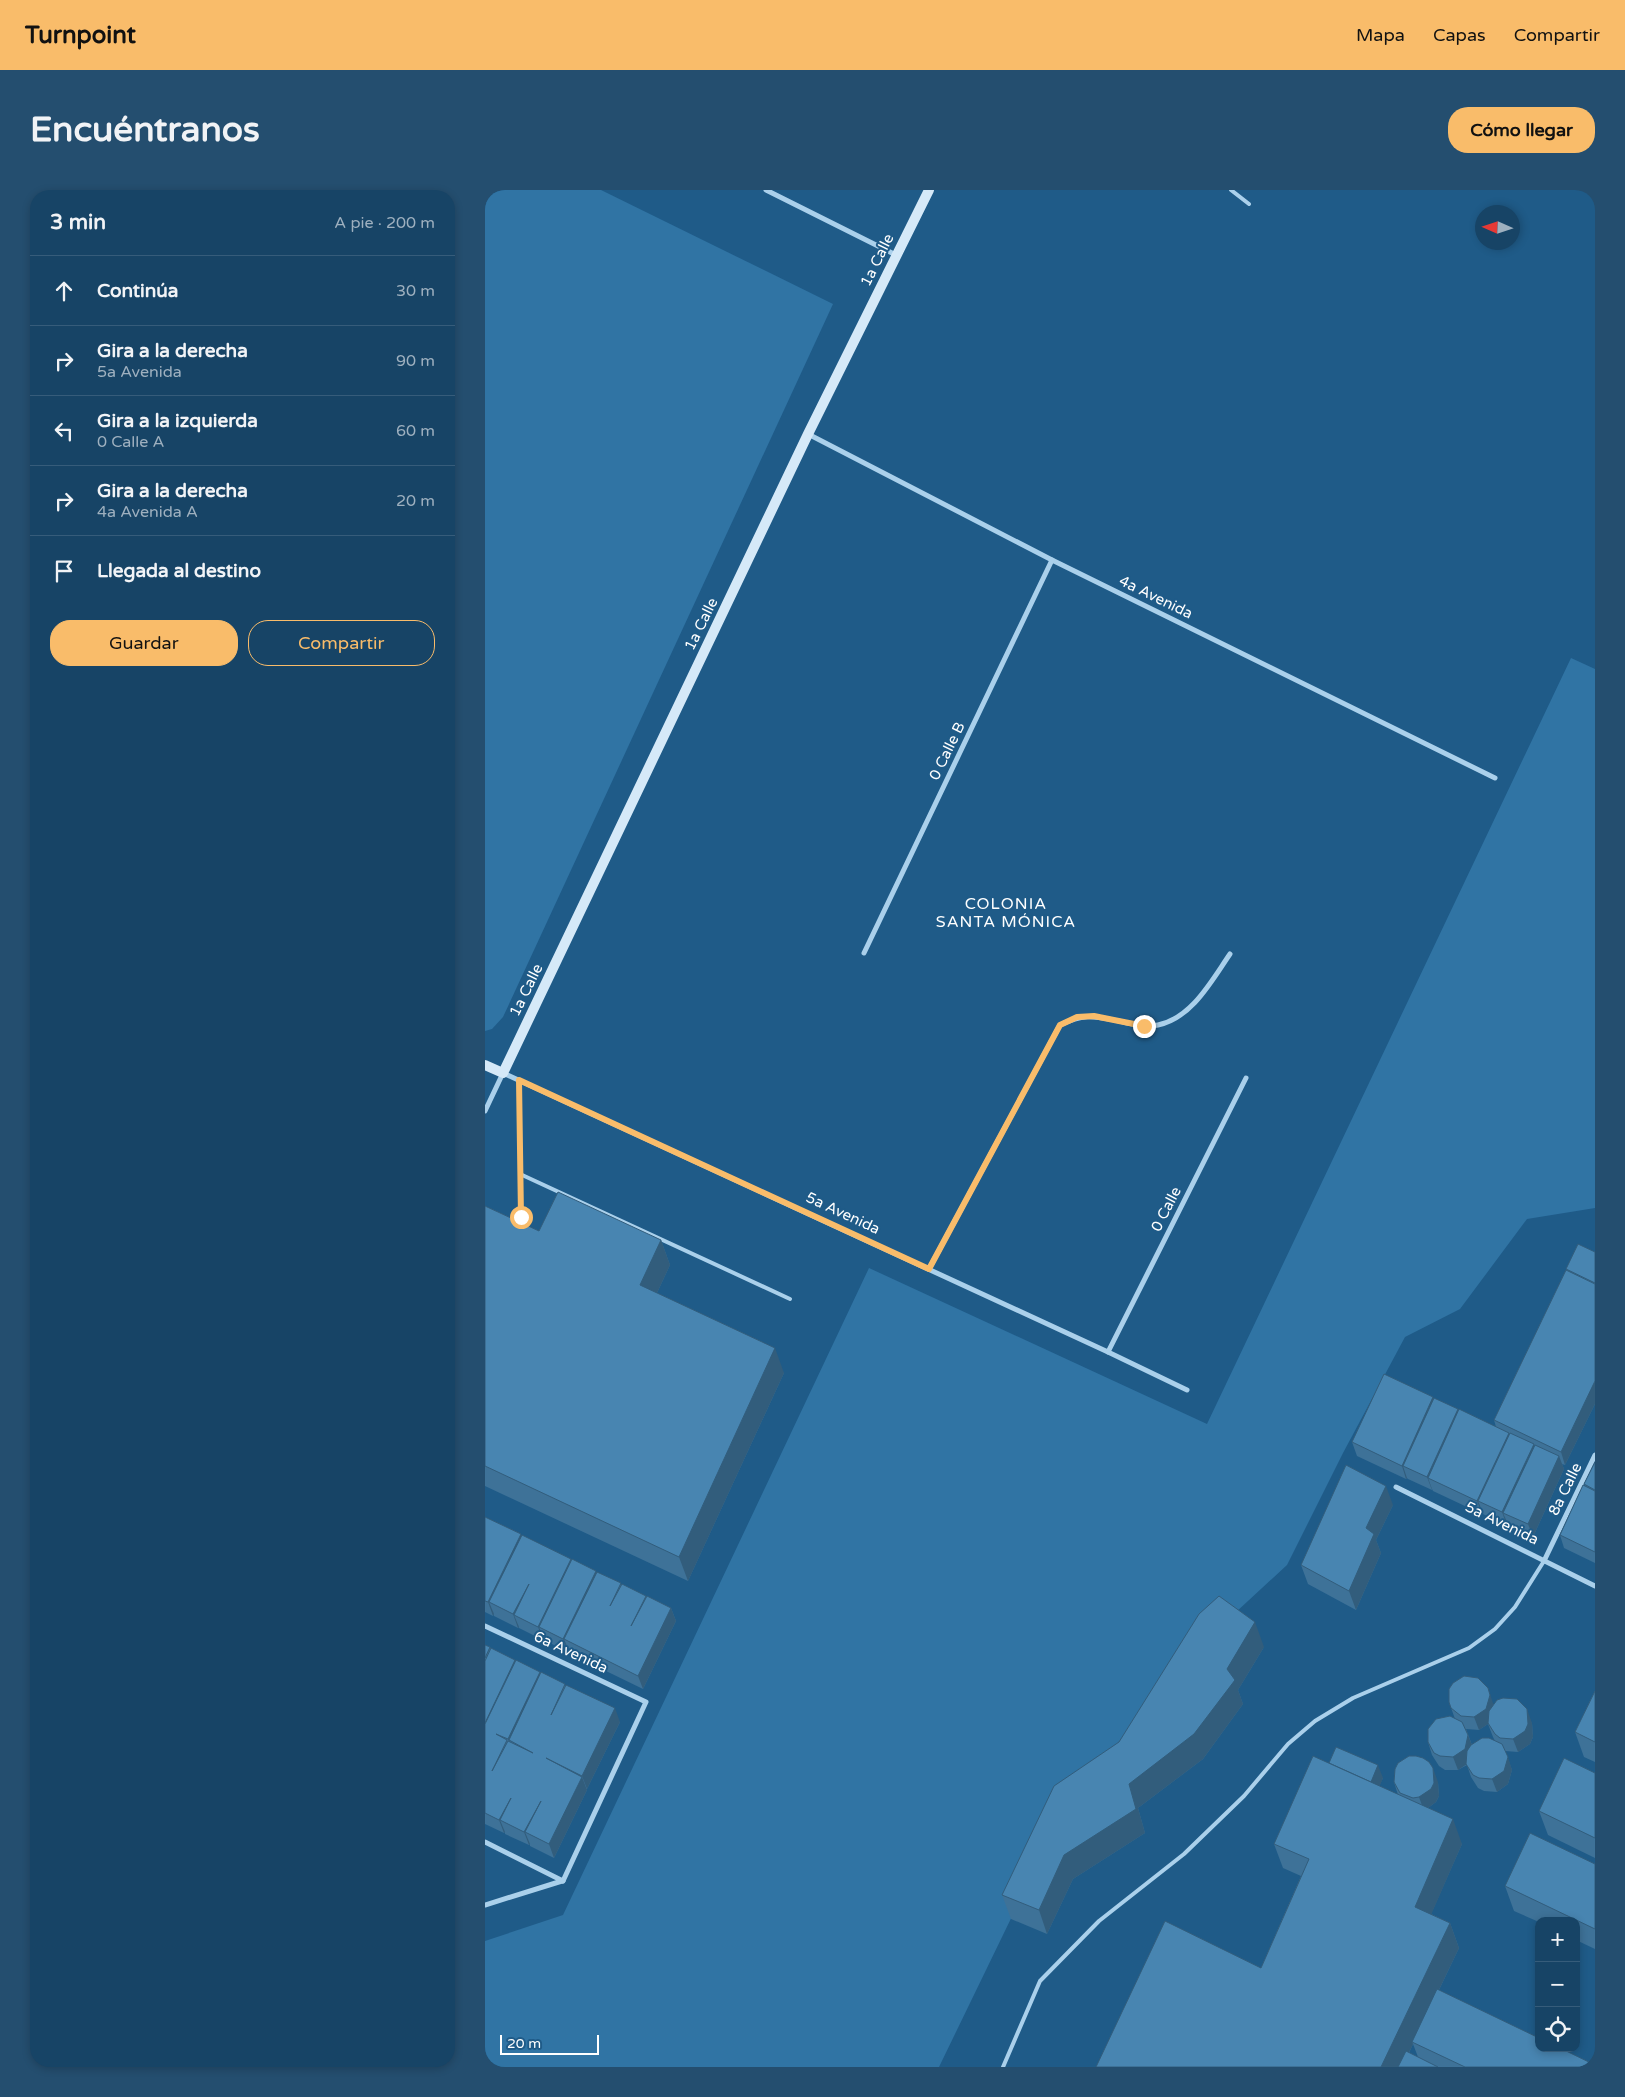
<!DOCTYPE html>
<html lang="es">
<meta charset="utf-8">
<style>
:root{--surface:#174466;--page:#244e6f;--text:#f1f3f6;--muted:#9eb0bf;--line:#365c7a;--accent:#f9bc6a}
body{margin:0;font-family:"Varela Round",sans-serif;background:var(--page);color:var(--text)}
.controls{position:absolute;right:15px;bottom:15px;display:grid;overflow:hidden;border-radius:10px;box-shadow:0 2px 8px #0003}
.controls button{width:45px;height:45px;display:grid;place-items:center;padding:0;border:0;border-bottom:1px solid var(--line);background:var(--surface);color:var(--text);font:25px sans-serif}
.compass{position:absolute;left:990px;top:15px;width:45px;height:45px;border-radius:50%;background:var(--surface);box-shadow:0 2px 8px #0003;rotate:273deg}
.scale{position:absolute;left:15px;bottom:12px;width:99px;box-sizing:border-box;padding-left:5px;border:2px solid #fff;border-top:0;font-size:14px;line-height:18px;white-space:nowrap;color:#fff;-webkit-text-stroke:4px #1f5b88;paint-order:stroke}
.stop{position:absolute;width:15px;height:15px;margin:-11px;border:4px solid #f9bc6a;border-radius:50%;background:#fff}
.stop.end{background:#f9bc6a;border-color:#fff;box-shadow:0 1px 5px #0008}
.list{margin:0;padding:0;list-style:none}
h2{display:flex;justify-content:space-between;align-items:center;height:65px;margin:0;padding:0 20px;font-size:21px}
h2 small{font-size:16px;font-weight:400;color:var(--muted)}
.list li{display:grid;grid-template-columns:32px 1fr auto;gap:15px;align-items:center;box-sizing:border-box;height:70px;padding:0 20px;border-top:1px solid var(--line)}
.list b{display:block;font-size:19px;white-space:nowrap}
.list p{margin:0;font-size:16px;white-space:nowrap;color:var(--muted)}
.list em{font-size:16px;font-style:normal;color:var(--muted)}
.actions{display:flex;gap:10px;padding:15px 20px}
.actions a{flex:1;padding:11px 0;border:1px solid var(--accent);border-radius:20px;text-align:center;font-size:18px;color:var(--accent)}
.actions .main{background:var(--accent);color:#111}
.icon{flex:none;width:28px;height:28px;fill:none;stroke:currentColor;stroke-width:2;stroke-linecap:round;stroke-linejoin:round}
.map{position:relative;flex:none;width:1110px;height:1877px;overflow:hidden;border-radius:20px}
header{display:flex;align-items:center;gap:30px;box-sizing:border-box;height:70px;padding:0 25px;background:var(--accent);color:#111}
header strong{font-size:24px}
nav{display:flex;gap:28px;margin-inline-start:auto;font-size:18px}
.intro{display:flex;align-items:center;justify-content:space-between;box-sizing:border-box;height:120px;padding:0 30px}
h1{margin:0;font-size:35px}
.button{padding:12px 22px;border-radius:20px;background:var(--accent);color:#111;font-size:18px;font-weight:700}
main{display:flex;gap:30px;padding:0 30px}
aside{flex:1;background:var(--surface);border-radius:20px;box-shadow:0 2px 8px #0003}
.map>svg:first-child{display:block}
.green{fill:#3074a4}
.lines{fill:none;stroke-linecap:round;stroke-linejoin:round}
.lane{stroke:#aad0eb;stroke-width:4}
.street{stroke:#aad0eb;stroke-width:5}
.secondary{stroke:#d5e9f8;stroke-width:10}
.wall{fill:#3e7298;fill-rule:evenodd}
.shaded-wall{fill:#325d7c}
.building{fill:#4885b1;stroke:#325d7c}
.route{stroke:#f9bc6a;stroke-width:6}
.labels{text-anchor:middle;stroke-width:4;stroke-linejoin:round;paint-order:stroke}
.street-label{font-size:15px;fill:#fff;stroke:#1f5b88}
.neighbourhood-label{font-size:16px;letter-spacing:1px;fill:#fff;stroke:#1f5b88}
</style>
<header>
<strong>Turnpoint</strong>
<nav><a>Mapa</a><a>Capas</a><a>Compartir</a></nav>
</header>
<div class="intro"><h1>Encuéntranos</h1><a class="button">Cómo llegar</a></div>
<main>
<aside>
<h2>3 min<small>A pie · 200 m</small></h2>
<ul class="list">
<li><svg class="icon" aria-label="ahead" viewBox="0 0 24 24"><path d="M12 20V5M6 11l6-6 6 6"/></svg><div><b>Continúa</b></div><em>30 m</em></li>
<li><svg class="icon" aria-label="right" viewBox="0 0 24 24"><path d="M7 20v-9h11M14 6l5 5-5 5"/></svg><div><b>Gira a la derecha</b><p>5a Avenida</p></div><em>90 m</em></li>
<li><svg class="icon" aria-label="left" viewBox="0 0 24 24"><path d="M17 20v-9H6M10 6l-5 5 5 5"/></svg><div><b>Gira a la izquierda</b><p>0 Calle A</p></div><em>60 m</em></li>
<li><svg class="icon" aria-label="right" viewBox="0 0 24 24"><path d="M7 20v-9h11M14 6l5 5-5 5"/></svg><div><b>Gira a la derecha</b><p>4a Avenida A</p></div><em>20 m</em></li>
<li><svg class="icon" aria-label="arrive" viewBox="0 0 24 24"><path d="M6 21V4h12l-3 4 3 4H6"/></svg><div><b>Llegada al destino</b></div></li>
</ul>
<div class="actions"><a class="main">Guardar</a><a>Compartir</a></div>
</aside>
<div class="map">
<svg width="1110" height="1877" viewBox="0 0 1110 1877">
<rect width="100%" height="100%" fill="#1f5b88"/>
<g class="green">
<polygon points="0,0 116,0 348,114 18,827 7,839 0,841"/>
<polygon points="1086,468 1110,479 1110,1018 1042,1029 975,1119 920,1147 858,1263 802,1375 723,1448 578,1621 454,1877 0,1877 0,1751 78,1725 384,1078 722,1234"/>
</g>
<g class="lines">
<g class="lane">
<polyline points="746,0 764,14"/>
<polyline points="34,890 36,1027"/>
<polyline points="35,984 305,1109"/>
<polyline points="518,1877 555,1791 614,1731 699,1664 759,1606 803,1554 830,1531 868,1508 984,1458 1010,1439 1030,1417 1059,1371"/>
</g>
<g class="street">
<polyline points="281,0 411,65"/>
<polyline points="323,244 567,370 1010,588"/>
<polyline points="379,763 567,370"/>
<polyline points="0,921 18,883 623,1162 702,1200"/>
<path d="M444,1079L575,835C600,823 608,826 634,831C646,834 661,838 673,835C707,828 727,790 745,764"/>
<polyline points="623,1162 761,888"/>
<polyline points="911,1297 1110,1396"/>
<polyline points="1059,1371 1110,1265"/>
<polyline points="0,1436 161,1512 78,1691"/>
<polyline points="0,1652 78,1691"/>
<polyline points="0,1715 77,1691"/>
</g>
<polyline class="secondary" points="0,875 18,883 323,244 444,0"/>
</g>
<g class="wall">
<polygon points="0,1016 54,1041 176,1050 185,1075 172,1103 299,1183 203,1391 0,1296"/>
<polygon points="1110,1062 1110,1214 1080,1275 1077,1274 1079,1279 1048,1347 1023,1336 1023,1334 1022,1336 998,1324 998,1323 997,1324 948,1301 947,1299 947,1300 923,1289 922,1288 921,1289 872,1266 867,1252 949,1209 1011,1237 1009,1230 1082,1080 1081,1079"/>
<polygon points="1110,1272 1110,1373 1079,1358 1075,1345 1100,1296 1099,1294"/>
<polygon points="908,1315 891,1350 896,1363 871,1420 823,1394 816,1375"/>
<polygon points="0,1327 36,1344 36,1346 86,1370 111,1381 111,1383 186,1418 191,1431 158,1499 84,1463 84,1461 83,1462 59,1450 59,1449 58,1450 34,1438 34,1437 33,1438 9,1426 9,1424 8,1426 0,1422"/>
<polygon points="0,1455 5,1457 6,1459 31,1471 55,1482 56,1483 81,1496 135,1532 102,1599 101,1599 102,1600 69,1668 45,1656 45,1654 44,1655 20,1644 20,1642 19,1643 0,1634"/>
<polygon points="779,1457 753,1500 758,1514 718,1569 653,1618 660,1643 588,1689 562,1744 526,1729 517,1705"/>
<polygon points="1110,1501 1110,1572 1099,1567 1090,1542"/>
<path d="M964,1512L1009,1514L1047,1533L1048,1547L1045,1554L1033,1562L1020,1561L1027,1580L1023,1594L1012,1602L999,1601L993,1598L986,1587L982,1575L973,1580H960L954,1576L947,1565L943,1552L970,1529ZM1003,1534L1008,1547L1010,1551L987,1555L981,1539L994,1540Z"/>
<path d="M844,1573L898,1588L894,1596L913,1605L909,1592H953L954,1606L951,1612L943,1618L977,1654L946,1724L965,1733L974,1758L954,1800L1110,1877H611L776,1778L816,1686L798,1678L789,1654ZM928,1854L933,1867L924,1863Z"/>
<polygon points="1110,1583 1110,1668 1063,1645 1054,1621"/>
<polygon points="1110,1674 1110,1759 1091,1750 1091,1731 1054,1731 1054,1732 1029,1721 1020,1696"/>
</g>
<g class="shaded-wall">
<polygon points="176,1050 185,1075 164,1120 155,1095"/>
<polygon points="290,1158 299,1183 203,1391 194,1367"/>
<polygon points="1110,1191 1110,1214 1080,1275 1076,1262"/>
<polygon points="948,1207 953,1220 918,1276 922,1288 921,1289 917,1276"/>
<polygon points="973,1219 978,1232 943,1288 947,1299 947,1300 942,1287"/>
<polygon points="1024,1243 1029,1256 993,1311 998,1323 997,1324 992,1311"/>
<polygon points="1049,1254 1054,1267 1018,1323 1023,1334 1022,1336 1017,1322"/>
<polygon points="1074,1266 1079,1279 1048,1347 1043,1334"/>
<polygon points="901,1296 908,1315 891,1350 896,1363 871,1420 864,1401 881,1338"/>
<polygon points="36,1344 41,1358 4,1412 9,1424 8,1426 3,1412"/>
<polygon points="86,1369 91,1382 54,1437 59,1449 58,1450 53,1437"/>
<polygon points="111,1381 116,1395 79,1449 84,1461 83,1462 78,1449"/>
<polygon points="44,1394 29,1425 34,1437 33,1438 28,1424"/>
<polygon points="186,1418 191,1431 158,1499 153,1486"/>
<polygon points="770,1432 779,1457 753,1500 758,1514 718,1569 653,1618 660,1643 588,1689 562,1744 554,1720 579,1665 644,1594 742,1479"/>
<polygon points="30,1470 35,1483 3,1550 0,1533"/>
<polygon points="55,1482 60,1495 24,1550 28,1561 28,1562 23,1549"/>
<polygon points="1003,1498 1010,1519 1006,1532 994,1540 989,1527"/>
<polygon points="130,1518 135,1532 102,1599 97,1586"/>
<polygon points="1042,1519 1047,1533 1048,1547 1045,1554 1033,1562 1028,1549"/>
<polygon points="983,1545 988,1558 985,1572 973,1580 968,1567"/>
<polygon points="1023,1567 1027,1580 1023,1594 1012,1602 1007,1589"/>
<polygon points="893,1575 898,1588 887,1614 882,1600"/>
<polygon points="948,1578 953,1592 954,1606 951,1612 939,1621 934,1607"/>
<polygon points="97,1587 102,1600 69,1668 64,1654"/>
<polygon points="26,1608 15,1630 20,1642 19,1643 14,1630"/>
<polygon points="56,1611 40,1642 45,1654 44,1655 39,1642"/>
<polygon points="968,1629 977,1654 939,1741 930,1717"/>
<polygon points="965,1733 974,1758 929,1852 927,1852 928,1854 917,1877 896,1877"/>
</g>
<g class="building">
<polygon points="73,1002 176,1050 155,1095 290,1158 194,1367 0,1276 0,1016 54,1041"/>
<polygon points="1093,1054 1110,1062 1110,1093 1081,1079"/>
<polygon points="1081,1080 1110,1094 1110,1191 1076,1262 1009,1230"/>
<polygon points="899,1184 948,1207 917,1276 867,1252"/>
<polygon points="949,1208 973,1219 942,1287 918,1276"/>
<polygon points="974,1219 1024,1243 992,1311 943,1288"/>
<polygon points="1025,1243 1049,1254 1017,1322 993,1311"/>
<polygon points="1050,1255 1074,1266 1043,1334 1018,1323"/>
<polygon points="1110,1272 1110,1300 1099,1294"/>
<polygon points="861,1275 901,1296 881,1338 889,1344 864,1401 816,1375"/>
<polygon points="1098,1295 1110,1301 1110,1362 1075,1345"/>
<polygon points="0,1327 36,1344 3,1412 0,1411"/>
<polygon points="37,1345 86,1369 53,1437 29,1425 44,1394 28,1424 4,1412"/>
<polygon points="87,1369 111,1381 78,1449 54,1437"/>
<polygon points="112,1382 136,1393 125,1416 137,1394 161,1406 146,1436 162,1406 186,1418 153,1486 79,1449"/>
<polygon points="734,1406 770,1432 742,1479 750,1490 709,1544 644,1594 651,1619 579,1665 554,1720 517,1705 569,1596 634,1552 714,1424"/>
<polygon points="0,1455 5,1457 0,1468"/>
<polygon points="6,1458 30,1470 0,1533 0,1471"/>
<polygon points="31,1470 55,1482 23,1549 11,1544 22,1550 7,1581 23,1551 48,1563 24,1550 56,1482 80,1494 66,1525 81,1495 130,1518 97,1586 61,1568 97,1587 64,1654 40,1642 56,1611 39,1642 15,1630 26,1608 14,1630 0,1623 0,1534"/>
<polygon points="979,1486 993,1488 1003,1498 1005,1505 1001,1519 989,1527 976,1526 966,1518 964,1512 964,1499 968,1493"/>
<polygon points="1110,1501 1110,1552 1090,1542"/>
<polygon points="1018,1508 1032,1509 1042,1519 1043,1534 1040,1541 1028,1549 1015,1548 1010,1544 1003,1533 1004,1521 1012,1510"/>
<polygon points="965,1526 977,1532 983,1545 980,1559 968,1567 955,1566 949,1563 943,1552 943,1539 951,1529"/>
<polygon points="997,1548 1004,1548 1017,1554 1023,1567 1019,1581 1007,1589 994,1588 988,1585 981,1574 982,1561 986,1555"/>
<polygon points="851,1557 893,1575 886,1592 844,1573"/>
<polygon points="828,1566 968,1629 930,1717 965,1733 896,1877 611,1877 680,1731 776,1778 824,1669 789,1654"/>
<polygon points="924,1566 931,1566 938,1568 944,1572 948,1578 949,1593 946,1599 934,1607 928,1608 915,1603 909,1592 910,1579 913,1573"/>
<polygon points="1079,1568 1110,1583 1110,1648 1054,1621"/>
<polygon points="1045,1643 1110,1674 1110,1739 1020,1696"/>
<polygon points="952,1799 1054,1848 1054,1858 1075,1858 1110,1875 1110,1877 980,1877 927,1852"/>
<polygon points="921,1861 953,1877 913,1877"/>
</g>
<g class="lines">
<polyline class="route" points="36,1027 34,890 444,1079 575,835 592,827 609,826 659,836"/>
</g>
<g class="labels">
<g class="street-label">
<text transform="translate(392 70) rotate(-64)" y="5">1a Calle</text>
<text transform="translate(671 407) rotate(26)" y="5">4a Avenida</text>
<text transform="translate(216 434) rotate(-64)" y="5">1a Calle</text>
<text transform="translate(462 561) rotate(-64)" y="5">0 Calle B</text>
<text transform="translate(41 800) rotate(-64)" y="5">1a Calle</text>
<text transform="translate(681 1019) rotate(-63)" y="5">0 Calle</text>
<text transform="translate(358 1023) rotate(25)" y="5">5a Avenida</text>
<text transform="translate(1080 1299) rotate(-64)" y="5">8a Calle</text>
<text transform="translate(1017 1333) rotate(26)" y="5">5a Avenida</text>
<text transform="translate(86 1462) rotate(25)" y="5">6a Avenida</text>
</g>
<g class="neighbourhood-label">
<text x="521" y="719">COLONIA<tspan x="521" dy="18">SANTA MÓNICA</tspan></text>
</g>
</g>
</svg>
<div class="controls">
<button>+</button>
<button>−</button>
<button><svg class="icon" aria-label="locate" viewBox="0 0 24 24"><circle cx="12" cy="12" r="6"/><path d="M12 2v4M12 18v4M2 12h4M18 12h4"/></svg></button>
</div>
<svg class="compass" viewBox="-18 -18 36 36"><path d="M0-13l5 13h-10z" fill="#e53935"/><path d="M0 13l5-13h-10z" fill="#9eb0bf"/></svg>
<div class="scale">20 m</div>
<div class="stop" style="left:36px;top:1027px"></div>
<div class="stop end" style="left:659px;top:836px"></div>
</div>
</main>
